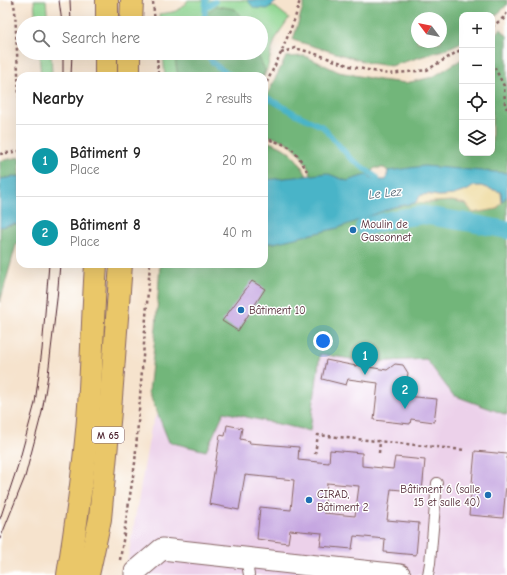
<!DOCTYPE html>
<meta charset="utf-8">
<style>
:root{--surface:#fff;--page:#f2f2f2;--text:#222;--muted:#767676;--line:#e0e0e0;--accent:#2563eb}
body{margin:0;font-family:"Comic Neue",sans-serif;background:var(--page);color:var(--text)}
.controls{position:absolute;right:12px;top:12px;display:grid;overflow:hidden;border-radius:8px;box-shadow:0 4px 16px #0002}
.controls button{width:36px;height:36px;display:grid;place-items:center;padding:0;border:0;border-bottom:1px solid var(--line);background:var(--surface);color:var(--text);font:20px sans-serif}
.compass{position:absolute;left:411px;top:12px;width:36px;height:36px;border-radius:50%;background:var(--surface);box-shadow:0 4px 16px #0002;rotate:302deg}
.you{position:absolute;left:323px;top:341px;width:14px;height:14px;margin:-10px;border:3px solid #fff;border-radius:50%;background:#1a73e8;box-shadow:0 0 0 6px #1a73e833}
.badge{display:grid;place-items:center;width:26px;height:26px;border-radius:50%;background:var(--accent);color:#fff;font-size:13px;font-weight:700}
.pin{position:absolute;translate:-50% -33px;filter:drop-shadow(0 1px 2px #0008)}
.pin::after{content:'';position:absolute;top:21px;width:14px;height:12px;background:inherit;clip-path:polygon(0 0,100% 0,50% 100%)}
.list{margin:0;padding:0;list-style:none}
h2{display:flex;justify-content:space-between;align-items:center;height:52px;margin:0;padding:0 16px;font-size:17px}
h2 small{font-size:13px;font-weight:400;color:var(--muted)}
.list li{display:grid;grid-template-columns:26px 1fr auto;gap:12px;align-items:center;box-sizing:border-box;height:72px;padding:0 16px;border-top:1px solid var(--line)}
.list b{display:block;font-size:15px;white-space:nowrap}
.list p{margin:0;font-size:13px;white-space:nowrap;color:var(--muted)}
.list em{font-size:13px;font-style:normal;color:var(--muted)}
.icon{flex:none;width:22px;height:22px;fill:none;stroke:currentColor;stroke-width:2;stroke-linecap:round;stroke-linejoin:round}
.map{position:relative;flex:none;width:507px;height:575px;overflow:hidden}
.search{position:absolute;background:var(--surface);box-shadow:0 4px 16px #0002;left:16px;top:16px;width:252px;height:44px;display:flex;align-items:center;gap:10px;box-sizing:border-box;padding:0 14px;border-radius:22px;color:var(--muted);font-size:15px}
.panel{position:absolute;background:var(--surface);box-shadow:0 4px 16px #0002;left:16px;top:72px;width:252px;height:196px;border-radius:12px}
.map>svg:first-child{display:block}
.built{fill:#ecd1ea}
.green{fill:#8dd590;stroke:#6c7a5e}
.forest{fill:#72b67a;stroke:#5e6a52;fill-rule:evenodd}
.sand{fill:#eeda9e;stroke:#9c7c64}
.water{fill:#4ab4c8;stroke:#4a6a7a}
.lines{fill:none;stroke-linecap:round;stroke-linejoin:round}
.stream{stroke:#4ab4c8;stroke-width:5.5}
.canal{stroke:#4ab4c8;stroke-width:18}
.building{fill:#c6a7e1;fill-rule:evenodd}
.lane-casing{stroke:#866464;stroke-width:12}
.street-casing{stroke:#866464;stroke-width:23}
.primary-casing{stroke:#866464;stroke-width:24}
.path{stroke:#866464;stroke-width:2.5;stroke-dasharray:3 3;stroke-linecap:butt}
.lane{stroke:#fff;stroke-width:10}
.street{stroke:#fff;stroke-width:21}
.primary{stroke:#eac769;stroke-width:22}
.tram{stroke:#4a1f2b;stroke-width:1}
.poi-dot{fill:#1f6fb2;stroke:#fff;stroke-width:1.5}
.labels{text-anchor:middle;stroke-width:3;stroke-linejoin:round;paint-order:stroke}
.shield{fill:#fff;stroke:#80626b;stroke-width:1}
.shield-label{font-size:10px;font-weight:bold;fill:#4a1f2b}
.poi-label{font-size:11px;fill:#4a1f2b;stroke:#fff;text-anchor:start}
.water-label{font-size:12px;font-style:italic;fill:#4a5b6a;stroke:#fff}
</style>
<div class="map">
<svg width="507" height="575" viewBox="0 0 507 575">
<rect width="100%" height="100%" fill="#fff"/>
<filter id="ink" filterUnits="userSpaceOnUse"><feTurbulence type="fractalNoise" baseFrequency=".025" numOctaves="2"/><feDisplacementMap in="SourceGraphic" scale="8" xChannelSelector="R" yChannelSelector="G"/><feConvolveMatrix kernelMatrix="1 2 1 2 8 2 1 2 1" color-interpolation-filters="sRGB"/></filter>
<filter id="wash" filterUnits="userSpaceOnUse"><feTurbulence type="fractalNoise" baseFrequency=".012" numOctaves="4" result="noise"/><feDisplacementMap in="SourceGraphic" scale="16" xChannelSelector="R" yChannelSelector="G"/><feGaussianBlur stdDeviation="0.9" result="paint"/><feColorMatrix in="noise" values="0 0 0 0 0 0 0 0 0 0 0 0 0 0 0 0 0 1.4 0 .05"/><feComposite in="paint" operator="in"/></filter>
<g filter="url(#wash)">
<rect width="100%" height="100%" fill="#f6e3cd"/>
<polygon class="built" points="507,289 507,575 125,575 151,428 178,358"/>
<g class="green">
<polygon points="34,0 46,0 48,23 36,23"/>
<path d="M188,0H253L275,7L289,18C284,26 277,34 274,43C270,54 269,66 264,77L165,76L163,53H261V23H160L159,14C174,12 178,13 188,0Z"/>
<polygon points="39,53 51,53 52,76 41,76"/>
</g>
<g class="forest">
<path d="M305,0H507V5L492,19V15H462V42L446,49L391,66L369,63L293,40ZM417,18H441V42H417Z"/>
<polygon points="216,6 235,9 245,23 193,23"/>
<path d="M501,29L507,36V174L388,171L384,168H375L369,174L346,188L313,179C307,166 301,150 288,143C281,139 272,137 264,135V101L286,57L305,56L339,72L379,80L406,83L433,77L462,59V153H492V36Z"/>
<polygon points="174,53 257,53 265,70 263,76 178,76"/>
<path d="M264,141C288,146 299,159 309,180L264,189Z"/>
<polygon points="20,157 20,176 0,179 0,161"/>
<polygon points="507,196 507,415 453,395 426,359 370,362 320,354 310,431 224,412 206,451 169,442 149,392 156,328 160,264 264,264 264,243 274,243 394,207 415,203 452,201 466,204 497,209 502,202"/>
<polygon points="15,224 20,225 20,243 16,245 0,302 0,227"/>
</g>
<path class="sand" d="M474,186H481L501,192L502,202L497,209L473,213L466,204L452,201L415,203L420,195C429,194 433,196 440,196C452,196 464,193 474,186Z"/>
<g class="water">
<polygon points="247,0 276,0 276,2 267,9 254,8"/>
<polygon points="424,166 507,173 507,196 502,202 501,192 481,186 474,186 468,190 453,195 439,196 429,194 421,195 415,203 394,207 338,228 274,243 264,243 264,180 305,176 326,173 347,181 369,174 370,177 379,180 386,180 388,171"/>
<polygon points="20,176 20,225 15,224 0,227 0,179"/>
</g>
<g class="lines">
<g class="stream">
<polyline points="206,7 215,2"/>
<polyline points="204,23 206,0"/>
<path d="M207,53C211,64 222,70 232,76"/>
<polyline points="264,96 296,114 323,127 350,158 376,177 378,185"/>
</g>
<polyline class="canal" points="364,227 394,219 423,215 466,222 507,230"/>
</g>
<g id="blocks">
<g class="building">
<polygon points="252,281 265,289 238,331 222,321"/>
<polygon points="326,360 356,366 356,365 387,370 395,364 403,365 408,373 404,396 437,399 434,422 411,419 410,424 374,420 378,383 348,379 346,385 322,379"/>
<path d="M227,425L242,428L240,439L250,441L249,443L299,447L298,460L329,463L330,450L362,453V466L393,469L395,457L425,460L422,492L391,489L387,520L419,523L416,555L384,552L385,539L354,536L352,549L320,546L322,533L290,530L288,543L257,539L260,507L291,510L294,480L245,475L239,510L209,504L220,435L225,436ZM327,483L359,486L355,516L324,513Z"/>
<polygon points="475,451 507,454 507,475 503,518 469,515"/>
</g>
</g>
</g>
<g filter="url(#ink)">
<use href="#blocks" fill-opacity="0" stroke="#866464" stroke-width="1"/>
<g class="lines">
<defs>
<g id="lane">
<polyline points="246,558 249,575"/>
<polyline points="428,575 430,563 437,483"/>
</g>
<polyline id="street" points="135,575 135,572 162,549 400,575"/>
<g id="primary">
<polyline points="107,23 107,0"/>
<polyline points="131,23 132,0"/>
<polyline points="129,53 129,76"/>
<polyline points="106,76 106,53"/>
<path d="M68,575C77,519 85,463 89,406C92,359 93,311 96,264"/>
<polyline points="88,575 100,519 110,411 121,264"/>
</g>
</defs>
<use href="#lane" class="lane-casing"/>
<use href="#street" class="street-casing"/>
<use href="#primary" class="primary-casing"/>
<g class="path">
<polyline points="13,0 15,10 20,116"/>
<polyline points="153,2 155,23"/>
<polyline points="503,18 507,22"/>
<polyline points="492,27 503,18 507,13"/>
<polyline points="157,53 158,76"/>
<polyline points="281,53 295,48 313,53 353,67 388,74 427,70 462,49"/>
<polyline points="492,62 504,86 505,105 507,109"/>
<polyline points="264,88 281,53 295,18 300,0"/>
<path d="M264,139C272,140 286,144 292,149C298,155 303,164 307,171"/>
<polyline points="0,154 20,151"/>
<polyline points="379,453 380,441"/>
<polyline points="315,454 318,435 465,450"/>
<polyline points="120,560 135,463 150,264"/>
</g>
<use href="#lane" class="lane"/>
<use href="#street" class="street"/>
<use href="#primary" class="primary"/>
<g class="tram">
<polyline points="59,0 62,23"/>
<polyline points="70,0 71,23"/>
<polyline points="63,76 63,53"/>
<polyline points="71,76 72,53"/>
<polyline points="0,519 19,462 35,403 42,350 49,264"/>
<polyline points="0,539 25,477 42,412 48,375 57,299 60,264"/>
</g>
</g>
</g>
<g class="poi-dot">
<circle cx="353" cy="230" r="4"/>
<circle cx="241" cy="310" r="4"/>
<circle cx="488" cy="495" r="4"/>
<circle cx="309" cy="500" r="4"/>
</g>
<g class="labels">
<rect class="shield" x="92" y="427" width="32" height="16" rx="3"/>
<g class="shield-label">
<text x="108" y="439">M 65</text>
</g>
<g class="poi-label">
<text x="361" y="228">Moulin de<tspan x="361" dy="13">Gasconnet</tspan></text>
<text x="249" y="314">Bâtiment 10</text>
<text x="480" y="493" text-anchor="end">Bâtiment 6 (salle<tspan x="480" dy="13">15 et salle 40)</tspan></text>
<text x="317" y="498">CIRAD,<tspan x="317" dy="13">Bâtiment 2</tspan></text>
</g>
<g class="water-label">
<text transform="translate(385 193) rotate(-6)" y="4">Le Lez</text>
</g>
</g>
</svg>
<div class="controls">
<button>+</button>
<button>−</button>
<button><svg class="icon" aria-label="locate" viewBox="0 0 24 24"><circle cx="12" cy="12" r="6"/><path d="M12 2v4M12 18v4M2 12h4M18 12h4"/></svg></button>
<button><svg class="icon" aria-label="layers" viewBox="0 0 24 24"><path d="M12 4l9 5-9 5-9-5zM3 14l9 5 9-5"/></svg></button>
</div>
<svg class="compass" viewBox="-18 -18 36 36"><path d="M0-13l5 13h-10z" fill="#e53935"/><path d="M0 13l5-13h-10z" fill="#767676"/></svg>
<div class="you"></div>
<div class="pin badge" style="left:365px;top:375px;background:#0f9aa8">1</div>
<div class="pin badge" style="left:405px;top:409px;background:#0f9aa8">2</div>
<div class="search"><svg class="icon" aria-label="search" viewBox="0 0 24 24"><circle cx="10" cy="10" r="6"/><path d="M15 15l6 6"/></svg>Search here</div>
<section class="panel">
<h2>Nearby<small>2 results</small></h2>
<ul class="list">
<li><span class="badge" style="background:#0f9aa8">1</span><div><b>Bâtiment 9</b><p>Place</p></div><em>20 m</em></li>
<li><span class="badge" style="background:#0f9aa8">2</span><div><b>Bâtiment 8</b><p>Place</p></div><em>40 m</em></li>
</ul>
</section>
</div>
